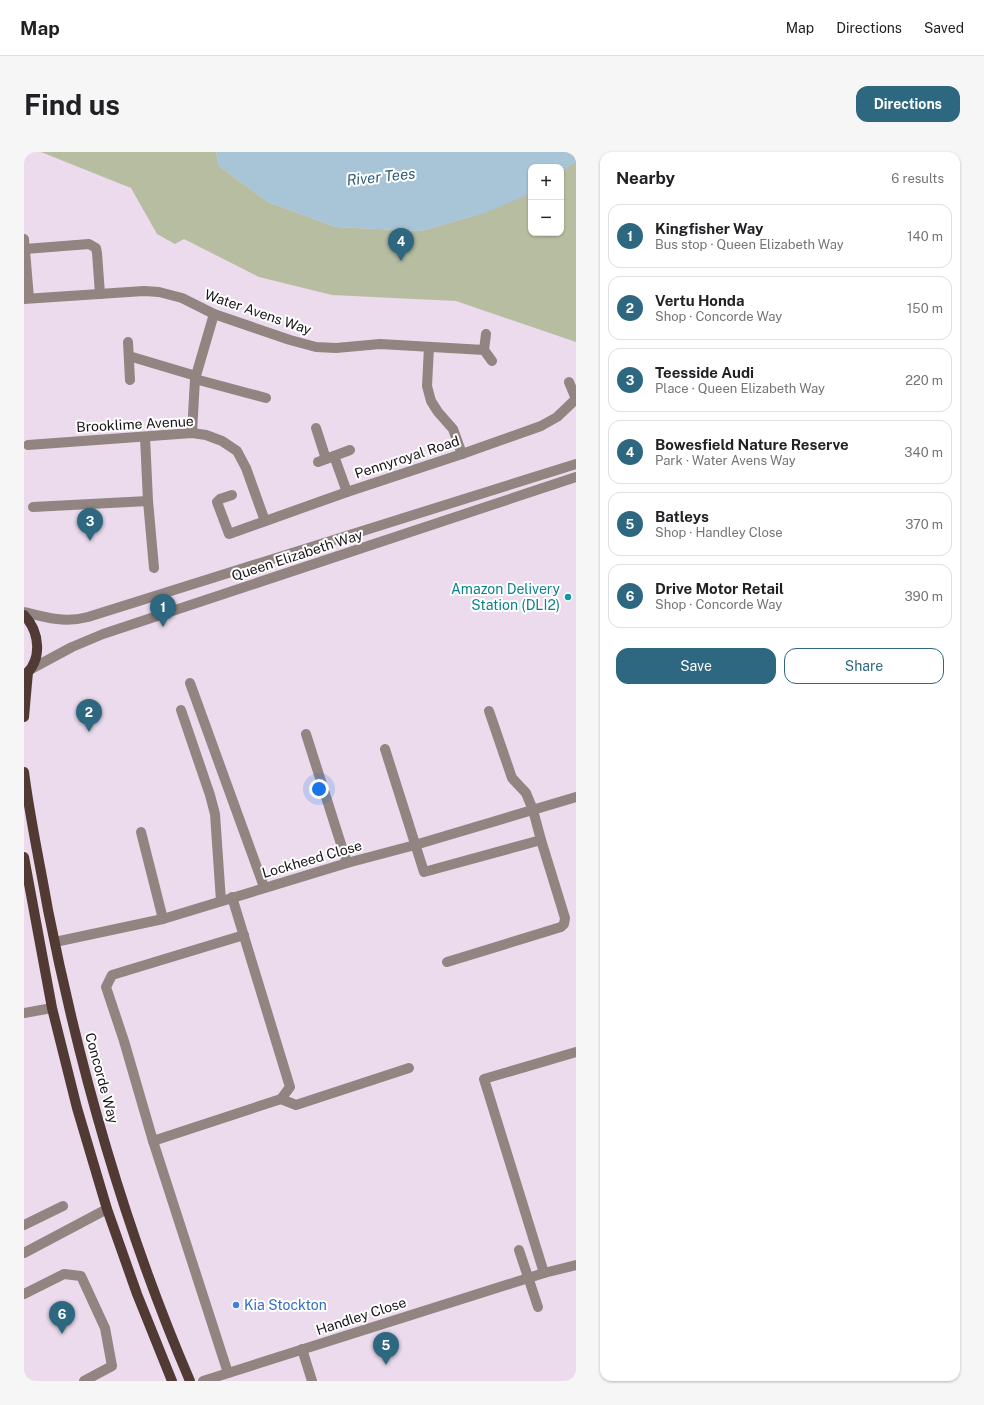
<!DOCTYPE html>
<meta charset="utf-8">
<style>
:root{--surface:#fff;--page:#f6f6f6;--text:#202124;--muted:#757577;--line:#e0e0e0;--accent:#2d6780}
body{margin:0;font-family:"Public Sans",sans-serif;background:var(--page);color:var(--text)}
.controls{position:absolute;right:12px;top:12px;display:grid;overflow:hidden;border-radius:8px;box-shadow:0 1px 3px #0004}
.controls button{width:36px;height:36px;display:grid;place-items:center;padding:0;border:0;border-bottom:1px solid var(--line);background:var(--surface);color:var(--text);font:20px sans-serif}
.you{position:absolute;left:295px;top:637px;width:14px;height:14px;margin:-10px;border:3px solid #fff;border-radius:50%;background:#1a73e8;box-shadow:0 0 0 6px #1a73e833}
.badge{display:grid;place-items:center;width:26px;height:26px;border-radius:50%;background:var(--accent);color:#fff;font-size:13px;font-weight:700}
.pin{position:absolute;translate:-50% -33px;filter:drop-shadow(0 1px 2px #0008)}
.pin::after{content:'';position:absolute;top:21px;width:14px;height:12px;background:inherit;clip-path:polygon(0 0,100% 0,50% 100%)}
.list{margin:0;padding:0;list-style:none}
h2{display:flex;justify-content:space-between;align-items:center;height:52px;margin:0;padding:0 16px;font-size:17px}
h2 small{font-size:13px;font-weight:400;color:var(--muted)}
.list li{display:grid;grid-template-columns:26px 1fr auto;gap:12px;align-items:center;box-sizing:border-box;height:64px;margin:0 8px 8px;padding:0 8px;border:1px solid var(--line);border-radius:12px}
.list b{display:block;font-size:15px;white-space:nowrap}
.list p{margin:0;font-size:13px;white-space:nowrap;color:var(--muted)}
.list em{font-size:13px;font-style:normal;color:var(--muted)}
.actions{display:flex;gap:8px;padding:12px 16px}
.actions a{flex:1;padding:9px 0;border:1px solid var(--accent);border-radius:12px;text-align:center;font-size:14px;color:var(--accent)}
.actions .main{background:var(--accent);color:#fff}
.map{position:relative;flex:none;width:552px;height:1229px;overflow:hidden;border-radius:12px}
header{display:flex;align-items:center;gap:24px;box-sizing:border-box;height:56px;padding:0 20px;background:var(--surface);border-bottom:1px solid var(--line)}
header strong{font-size:19px}
nav{display:flex;gap:22px;margin-inline-start:auto;font-size:14px}
.intro{display:flex;align-items:center;justify-content:space-between;box-sizing:border-box;height:96px;padding:0 24px}
h1{margin:0;font-size:28px}
.button{padding:10px 18px;border-radius:12px;background:var(--accent);color:#fff;font-size:14px;font-weight:700}
main{display:flex;gap:24px;padding:0 24px}
aside{flex:1;background:var(--surface);border-radius:12px;box-shadow:0 1px 3px #0004}
.map>svg:first-child{display:block}
.green{fill:#b6bda1}
.water{fill:#a8c4d7}
.lines{fill:none;stroke-linecap:round;stroke-linejoin:round}
.minor{stroke:#928480;stroke-width:10}
.major{stroke:#513a34;stroke-width:10}
.culture-dot{fill:#0f9aa8;stroke:#fff;stroke-width:1.5}
.shop-dot{fill:#3f7fe0;stroke:#fff;stroke-width:1.5}
.labels{text-anchor:middle;stroke-width:4;stroke-linejoin:round;paint-order:stroke}
.street-label{font-size:14px;fill:#1a151b;stroke:#fff}
.culture-label{font-size:14px;fill:#0d838f;stroke:#fff;text-anchor:end}
.shop-label{font-size:14px;fill:#366cbe;stroke:#fff;text-anchor:start}
.water-label{font-size:15px;font-style:italic;fill:#2d5b79;stroke:#fff}
</style>
<header>
<strong>Map</strong>
<nav><a>Map</a><a>Directions</a><a>Saved</a></nav>
</header>
<div class="intro"><h1>Find us</h1><a class="button">Directions</a></div>
<main>
<div class="map">
<svg width="552" height="1229" viewBox="0 0 552 1229">
<rect width="100%" height="100%" fill="#ebdbed"/>
<polygon class="green" points="17,0 192,0 195,14 244,50 312,75 397,79 449,64 462,59 507,32 507,81 537,81 537,15 552,0 552,190 432,149 308,143 235,125 160,87 151,92 133,82 107,36"/>
<polygon class="water" points="192,0 552,0 552,10 537,20 537,15 507,15 507,40 501,44 460,61 397,79 312,75 244,50 195,14"/>
<g class="lines">
<g class="minor">
<polyline points="0,87 5,146"/>
<polyline points="1,97 65,92 72,96 73,101 76,142"/>
<polyline points="0,147 120,139 135,140 158,146 190,162 266,188 292,195 312,196 356,192 460,198 468,209"/>
<polyline points="104,190 106,228"/>
<polyline points="405,195 403,234 407,249 414,260 429,277 438,302"/>
<polyline points="460,198 462,182"/>
<polyline points="105,204 172,224"/>
<polyline points="171,227 242,246"/>
<polyline points="545,230 552,247"/>
<polyline points="292,276 302,307"/>
<polyline points="168,281 171,227 190,162"/>
<polyline points="121,285 124,349 130,416"/>
<polyline points="4,293 168,281 182,283 198,289 213,299 222,316 241,369"/>
<polyline points="310,304 323,340"/>
<polyline points="294,310 326,298"/>
<polyline points="208,343 196,347 193,350 205,382 323,340 438,302 517,274 533,265 552,247"/>
<polyline points="9,355 124,349"/>
<path d="M0,460C23,466 41,471 64,465L552,312"/>
<polyline points="7,517 48,495 79,482 552,325"/>
<polyline points="166,531 240,735"/>
<polyline points="157,558 186,643 191,662 197,749"/>
<polyline points="465,559 488,626 502,641 509,658 517,688"/>
<polyline points="282,582 323,711"/>
<polyline points="361,597 400,720 517,688 541,766 540,772 537,775 423,810"/>
<polyline points="117,680 139,767"/>
<polyline points="31,790 139,767 323,711 391,693 552,645"/>
<polyline points="0,861 28,856"/>
<polyline points="257,947 272,953 385,916"/>
<polyline points="129,989 100,889 82,835 88,823 220,783"/>
<polyline points="0,1073 39,1054"/>
<polyline points="495,1098 514,1155"/>
<polyline points="0,1101 83,1057"/>
<polyline points="520,1121 460,927 552,900"/>
<polyline points="0,1142 40,1122 57,1124 81,1176 88,1214 60,1229"/>
<polyline points="278,1197 288,1229"/>
<polyline points="204,1221 129,989 257,947 266,935 208,745"/>
<polyline points="179,1229 520,1121 552,1113"/>
</g>
<g class="major">
<path d="M0,463C16,480 19,508 0,524"/>
<polyline points="0,565 4,520"/>
<path d="M0,620C6,667 16,712 24,758C56,919 101,1078 166,1229"/>
<polyline points="0,705 28,856 53,956 83,1057 113,1142 148,1229"/>
</g>
</g>
<circle class="culture-dot" cx="544" cy="445" r="4"/>
<circle class="shop-dot" cx="212" cy="1153" r="4"/>
<g class="labels">
<g class="street-label">
<text transform="translate(234 160) rotate(19)" y="5">Water Avens Way</text>
<text transform="translate(111 272) rotate(-3)" y="5">Brooklime Avenue</text>
<text transform="translate(383 305) rotate(-18)" y="5">Pennyroyal Road</text>
<text transform="translate(273 403) rotate(-18)" y="5">Queen Elizabeth Way</text>
<text transform="translate(288 707) rotate(-16)" y="5">Lockheed Close</text>
<text transform="translate(78 926) rotate(75)" y="5">Concorde Way</text>
<text transform="translate(337 1164) rotate(-18)" y="5">Handley Close</text>
</g>
<g class="culture-label">
<text x="536" y="442">Amazon Delivery<tspan x="536" dy="16">Station (DLI2)</tspan></text>
</g>
<g class="shop-label">
<text x="220" y="1158">Kia Stockton</text>
</g>
<g class="water-label">
<text transform="translate(357 25) rotate(-6)" y="5">River Tees</text>
</g>
</g>
</svg>
<div class="controls">
<button>+</button>
<button>−</button>
</div>
<div class="you"></div>
<div class="pin badge" style="left:139px;top:475px">1</div>
<div class="pin badge" style="left:65px;top:580px">2</div>
<div class="pin badge" style="left:66px;top:389px">3</div>
<div class="pin badge" style="left:377px;top:109px">4</div>
<div class="pin badge" style="left:362px;top:1213px">5</div>
<div class="pin badge" style="left:38px;top:1182px">6</div>
</div>
<aside>
<h2>Nearby<small>6 results</small></h2>
<ul class="list">
<li><span class="badge">1</span><div><b>Kingfisher Way</b><p>Bus stop · Queen Elizabeth Way</p></div><em>140 m</em></li>
<li><span class="badge">2</span><div><b>Vertu Honda</b><p>Shop · Concorde Way</p></div><em>150 m</em></li>
<li><span class="badge">3</span><div><b>Teesside Audi</b><p>Place · Queen Elizabeth Way</p></div><em>220 m</em></li>
<li><span class="badge">4</span><div><b>Bowesfield Nature Reserve</b><p>Park · Water Avens Way</p></div><em>340 m</em></li>
<li><span class="badge">5</span><div><b>Batleys</b><p>Shop · Handley Close</p></div><em>370 m</em></li>
<li><span class="badge">6</span><div><b>Drive Motor Retail</b><p>Shop · Concorde Way</p></div><em>390 m</em></li>
</ul>
<div class="actions"><a class="main">Save</a><a>Share</a></div>
</aside>
</main>
